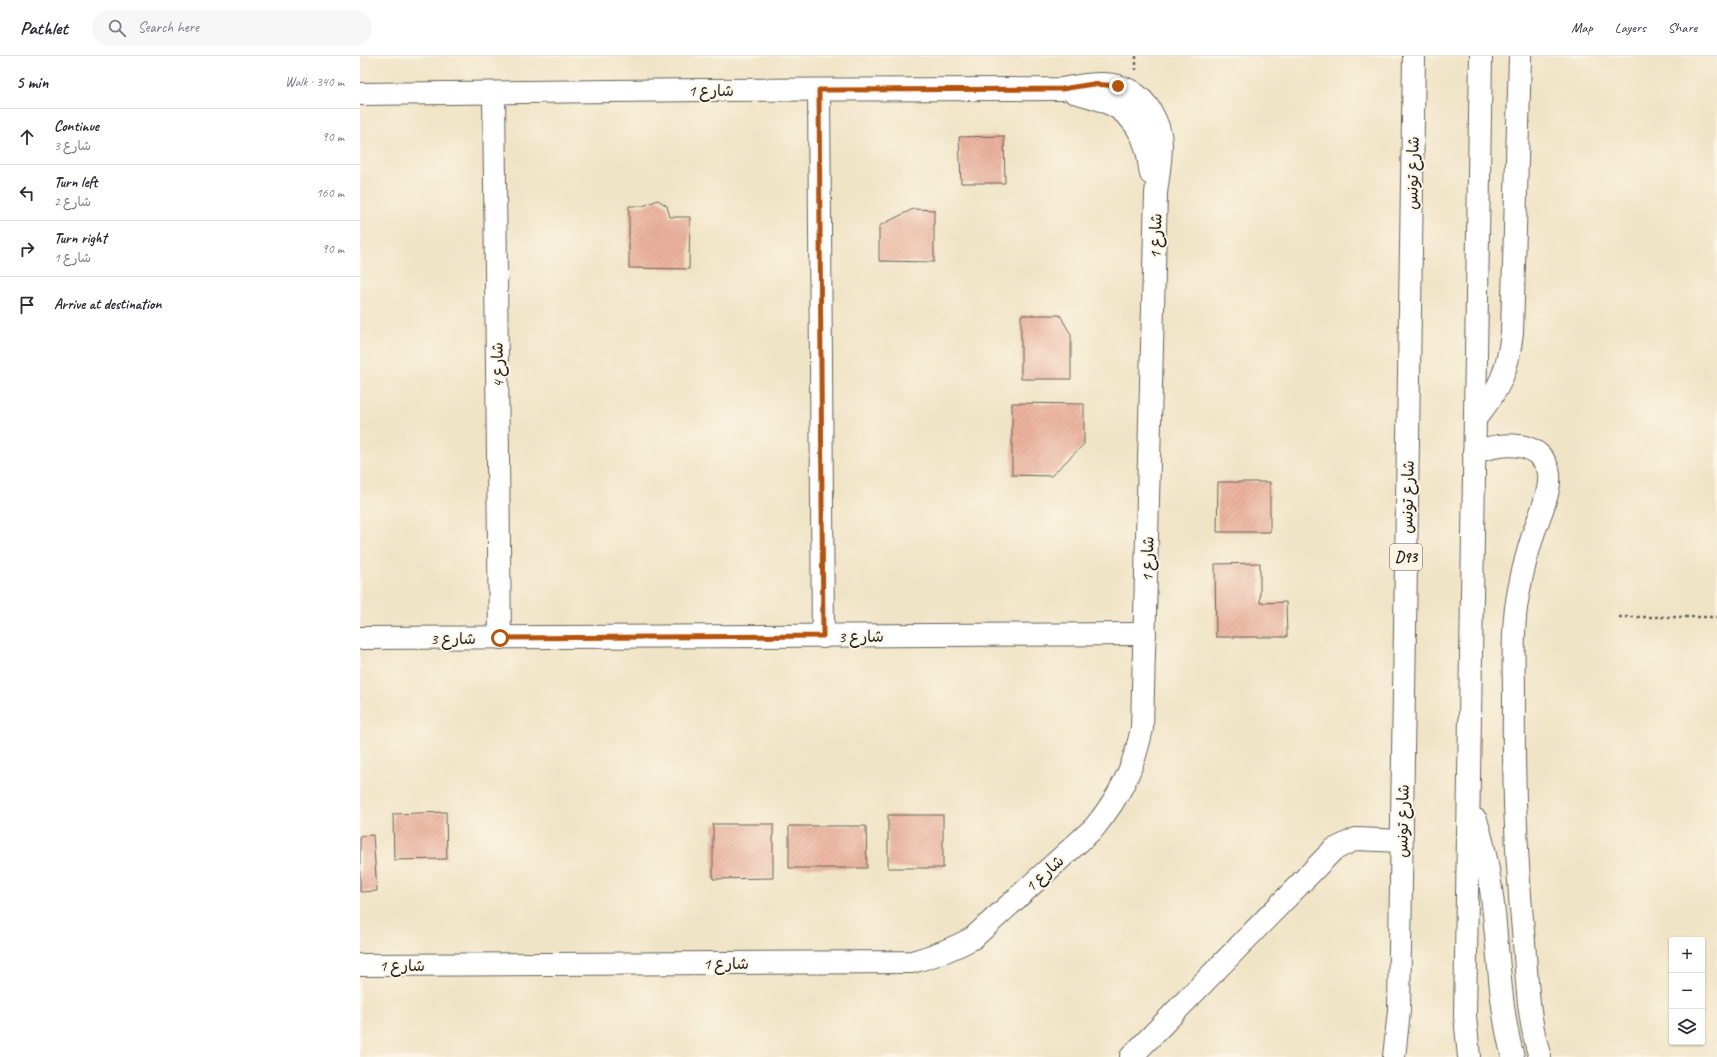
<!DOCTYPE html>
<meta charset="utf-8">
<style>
:root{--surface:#fff;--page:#f7f7f7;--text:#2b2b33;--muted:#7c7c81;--line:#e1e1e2}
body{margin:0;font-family:Caveat,"Playpen Sans Arabic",sans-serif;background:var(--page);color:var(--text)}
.controls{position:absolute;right:12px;bottom:12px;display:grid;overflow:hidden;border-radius:4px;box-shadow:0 1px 3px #0004}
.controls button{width:36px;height:36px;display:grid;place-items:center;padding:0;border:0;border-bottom:1px solid var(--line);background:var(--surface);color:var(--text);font:20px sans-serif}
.stop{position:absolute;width:12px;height:12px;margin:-9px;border:3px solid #b45309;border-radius:50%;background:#fff}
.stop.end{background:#b45309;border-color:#fff;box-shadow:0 1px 4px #0008}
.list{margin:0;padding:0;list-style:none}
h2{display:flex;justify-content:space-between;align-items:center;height:52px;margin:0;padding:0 16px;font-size:17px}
h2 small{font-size:13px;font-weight:400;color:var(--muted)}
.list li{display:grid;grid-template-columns:26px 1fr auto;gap:12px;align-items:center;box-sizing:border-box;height:56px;padding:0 16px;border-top:1px solid var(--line)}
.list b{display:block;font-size:15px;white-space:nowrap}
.list p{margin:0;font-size:13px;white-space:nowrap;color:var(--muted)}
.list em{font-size:13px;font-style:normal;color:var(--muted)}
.icon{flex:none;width:22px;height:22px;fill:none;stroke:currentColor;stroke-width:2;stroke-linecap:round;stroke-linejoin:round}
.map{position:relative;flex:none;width:1357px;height:1001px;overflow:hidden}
header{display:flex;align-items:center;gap:24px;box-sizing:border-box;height:56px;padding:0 20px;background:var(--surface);border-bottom:1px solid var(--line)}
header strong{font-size:19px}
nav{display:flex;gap:22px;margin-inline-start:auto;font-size:14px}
.search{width:280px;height:36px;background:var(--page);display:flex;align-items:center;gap:10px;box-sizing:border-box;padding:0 14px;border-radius:22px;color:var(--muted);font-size:15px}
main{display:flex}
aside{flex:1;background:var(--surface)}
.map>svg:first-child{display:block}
.building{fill:url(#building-hatch)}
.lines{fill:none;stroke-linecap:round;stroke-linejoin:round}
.minor-casing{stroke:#666258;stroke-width:24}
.major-casing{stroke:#666258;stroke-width:24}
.path{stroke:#666258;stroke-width:2.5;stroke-dasharray:3 3;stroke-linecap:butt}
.minor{stroke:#fff;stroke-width:22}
.major{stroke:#fff;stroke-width:22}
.route{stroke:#b45309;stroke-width:5}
.labels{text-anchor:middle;stroke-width:4;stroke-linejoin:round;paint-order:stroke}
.shield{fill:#fcf5e5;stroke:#5f5d58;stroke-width:1}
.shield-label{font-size:15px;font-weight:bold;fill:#1c1c1c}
.street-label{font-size:16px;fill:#1c1c1c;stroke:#fcf5e5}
</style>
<header>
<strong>Pathlet</strong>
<div class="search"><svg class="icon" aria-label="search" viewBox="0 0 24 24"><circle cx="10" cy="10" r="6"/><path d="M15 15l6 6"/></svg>Search here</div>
<nav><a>Map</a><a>Layers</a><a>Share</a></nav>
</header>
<main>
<aside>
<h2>5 min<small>Walk · 340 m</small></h2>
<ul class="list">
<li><svg class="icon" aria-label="ahead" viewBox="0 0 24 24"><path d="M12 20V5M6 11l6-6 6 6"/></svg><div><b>Continue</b><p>شارع 3</p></div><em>90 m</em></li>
<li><svg class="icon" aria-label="left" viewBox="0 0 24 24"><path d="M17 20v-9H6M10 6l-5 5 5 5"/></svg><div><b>Turn left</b><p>شارع 2</p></div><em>160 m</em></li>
<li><svg class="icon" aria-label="right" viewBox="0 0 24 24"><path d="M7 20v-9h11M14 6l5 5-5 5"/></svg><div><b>Turn right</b><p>شارع 1</p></div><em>90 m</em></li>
<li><svg class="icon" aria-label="arrive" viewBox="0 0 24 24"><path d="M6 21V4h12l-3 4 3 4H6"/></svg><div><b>Arrive at destination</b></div></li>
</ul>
</aside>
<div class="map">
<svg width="1357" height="1001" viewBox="0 0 1357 1001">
<defs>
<pattern id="building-hatch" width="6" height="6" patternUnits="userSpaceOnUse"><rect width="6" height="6" fill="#ebb29e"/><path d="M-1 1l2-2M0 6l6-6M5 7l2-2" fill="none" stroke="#c99888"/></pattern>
</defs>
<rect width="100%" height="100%" fill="#fcf5e5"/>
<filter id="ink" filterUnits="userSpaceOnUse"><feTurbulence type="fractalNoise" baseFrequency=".025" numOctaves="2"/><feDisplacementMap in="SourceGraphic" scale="8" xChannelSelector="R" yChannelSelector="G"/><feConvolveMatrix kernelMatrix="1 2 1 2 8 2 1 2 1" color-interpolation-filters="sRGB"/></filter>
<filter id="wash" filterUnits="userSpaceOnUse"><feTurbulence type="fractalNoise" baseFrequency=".012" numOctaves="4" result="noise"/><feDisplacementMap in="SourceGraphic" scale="16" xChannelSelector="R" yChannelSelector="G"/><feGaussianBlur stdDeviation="0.9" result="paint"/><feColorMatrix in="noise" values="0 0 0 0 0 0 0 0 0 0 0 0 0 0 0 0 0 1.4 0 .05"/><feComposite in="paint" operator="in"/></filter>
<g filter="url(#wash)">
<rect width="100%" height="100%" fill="#f0e4c6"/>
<g id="blocks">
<g class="building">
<polygon points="644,80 645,127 601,127 599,81"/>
<polygon points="298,144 307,150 310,161 330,161 329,213 269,212 269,150 283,150"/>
<polygon points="553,153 574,154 574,206 519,205 519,170"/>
<polygon points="661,259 700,259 711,279 711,323 661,323"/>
<polygon points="652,347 724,348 724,388 691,420 652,419"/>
<polygon points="858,426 910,426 910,476 857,476"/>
<polygon points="900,507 900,547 926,546 927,581 856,581 855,508"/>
<polygon points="86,756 87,803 34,804 33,758"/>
<rect x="528" y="759" width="55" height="53"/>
<polygon points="353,768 413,768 413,822 353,823"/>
<polygon points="429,770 506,770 507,812 429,812"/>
<polygon points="13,779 17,835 0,836 0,780"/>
</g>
</g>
</g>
<g filter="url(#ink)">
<use href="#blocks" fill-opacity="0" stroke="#666258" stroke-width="1"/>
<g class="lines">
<defs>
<g id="minor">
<polyline points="459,34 463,581"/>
<path d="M714,36C748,44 775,54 786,91C789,100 789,109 791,118"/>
<polyline points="134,37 140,582"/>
<path d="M0,38L341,34L702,33C735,27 768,20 790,54C796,64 801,76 801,88C801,104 798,121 796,137L782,672C774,712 760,740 734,772L613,882C593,893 574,900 552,906L0,909"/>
<path d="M1115,363C1140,333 1148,315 1152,276L1160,0"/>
<path d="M1114,397C1139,387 1177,382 1188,413C1194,432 1177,464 1172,482C1165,505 1159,529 1156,552C1152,581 1154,611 1154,641C1153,723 1156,805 1164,886C1167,924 1168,964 1180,1001"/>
<polyline points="0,582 785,578"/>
<polyline points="771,1001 973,794 996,783 1041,785"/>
</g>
<g id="major">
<path d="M1116,764C1128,801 1133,841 1136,880C1140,920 1142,962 1153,1001"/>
<polyline points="1034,1001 1039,955 1054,0"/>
<polyline points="1109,1001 1105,960 1121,0"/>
</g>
</defs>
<use href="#minor" class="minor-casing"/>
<use href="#major" class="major-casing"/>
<g class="path">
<polyline points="776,0 776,14"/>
<polyline points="1259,561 1357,561"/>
</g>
<use href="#minor" class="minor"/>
<use href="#major" class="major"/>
</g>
</g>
<g class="lines" filter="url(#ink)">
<polyline class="route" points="140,582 463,580 459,34 702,33 733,28 758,30"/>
</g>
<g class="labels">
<rect class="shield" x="1030" y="488" width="32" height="26" rx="3"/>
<g class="shield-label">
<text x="1046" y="506">D93</text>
</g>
<g class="street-label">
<text x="351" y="40">شارع 1</text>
<text transform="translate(1052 117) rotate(-89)" y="6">شارع تونس</text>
<text transform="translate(795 180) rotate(-89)" y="6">شارع 1</text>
<text transform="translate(137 309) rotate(-91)" y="6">شارع 4</text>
<text transform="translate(1047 441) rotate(-89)" y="6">شارع تونس</text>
<text transform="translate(787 503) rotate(-89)" y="6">شارع 1</text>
<text transform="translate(501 580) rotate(-1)" y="6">شارع 3</text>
<text x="93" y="588">شارع 3</text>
<text transform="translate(1042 765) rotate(-89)" y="6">شارع تونس</text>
<text transform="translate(684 817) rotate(-42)" y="6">شارع 1</text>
<text x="366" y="913">شارع 1</text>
<text x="42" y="915">شارع 1</text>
</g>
</g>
</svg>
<div class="controls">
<button>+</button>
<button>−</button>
<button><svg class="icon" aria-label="layers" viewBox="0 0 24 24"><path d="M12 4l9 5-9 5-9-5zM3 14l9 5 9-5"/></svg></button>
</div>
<div class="stop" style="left:140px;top:582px"></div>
<div class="stop end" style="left:758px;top:30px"></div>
</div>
</main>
